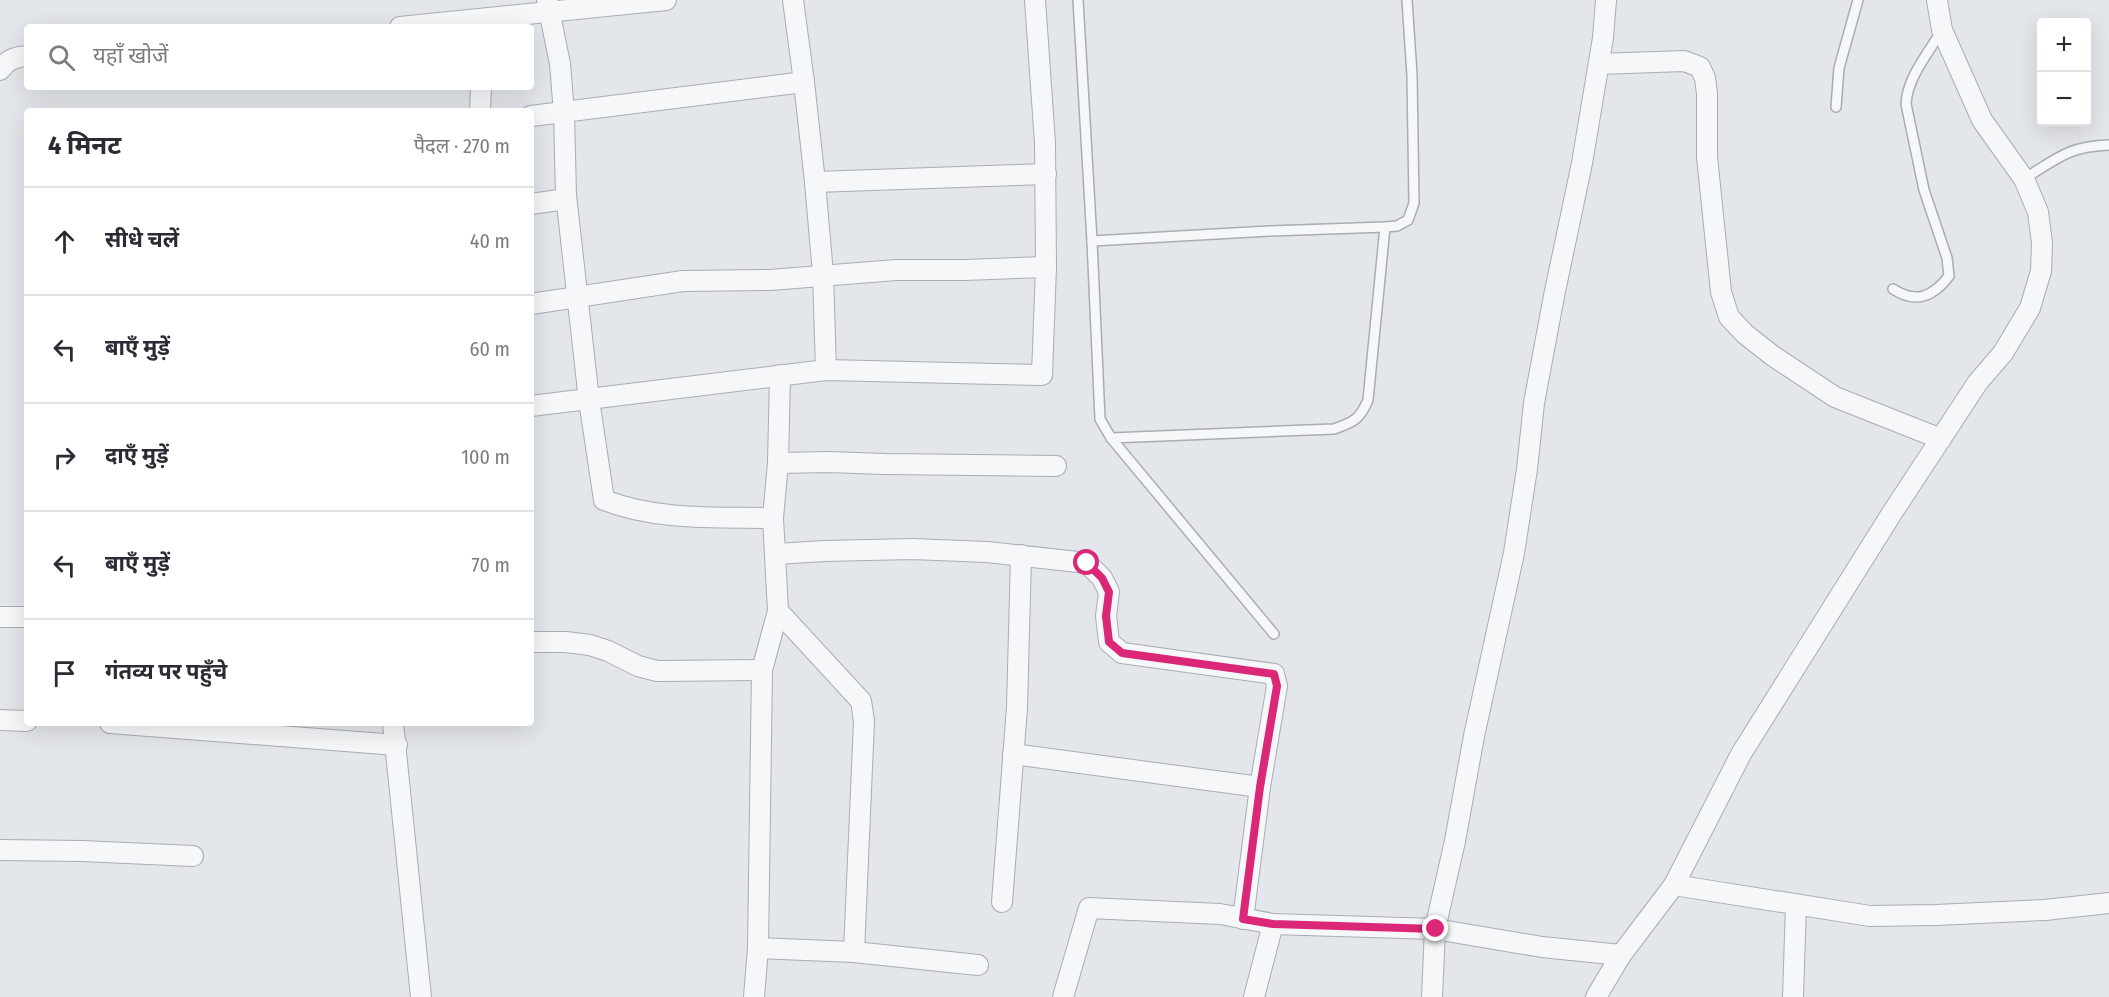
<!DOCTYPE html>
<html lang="hi">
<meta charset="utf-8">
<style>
:root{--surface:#fff;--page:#f7f7f7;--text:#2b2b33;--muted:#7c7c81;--line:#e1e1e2}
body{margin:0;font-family:"Fira Sans Condensed","Noto Sans Devanagari",sans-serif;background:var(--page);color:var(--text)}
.controls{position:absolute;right:18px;top:18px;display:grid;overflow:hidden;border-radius:6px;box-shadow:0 6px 24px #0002}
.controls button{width:54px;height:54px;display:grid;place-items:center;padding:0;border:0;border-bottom:2px solid var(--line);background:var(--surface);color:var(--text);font:30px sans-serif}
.stop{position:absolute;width:18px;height:18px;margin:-14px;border:4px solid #db2777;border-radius:50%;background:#fff}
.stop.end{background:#db2777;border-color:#fff;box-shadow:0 2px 6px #0008}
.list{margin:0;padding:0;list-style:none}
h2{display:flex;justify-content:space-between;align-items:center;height:78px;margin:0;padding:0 24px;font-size:26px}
h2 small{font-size:20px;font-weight:400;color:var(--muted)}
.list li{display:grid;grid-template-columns:39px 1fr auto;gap:18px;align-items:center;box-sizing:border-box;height:108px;padding:0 24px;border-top:2px solid var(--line)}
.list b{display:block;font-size:22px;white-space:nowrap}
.list em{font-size:20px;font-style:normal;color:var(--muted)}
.icon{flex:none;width:33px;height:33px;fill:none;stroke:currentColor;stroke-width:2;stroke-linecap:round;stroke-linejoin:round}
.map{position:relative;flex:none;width:2109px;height:997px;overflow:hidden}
.search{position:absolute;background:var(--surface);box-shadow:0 6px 24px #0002;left:24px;top:24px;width:510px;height:66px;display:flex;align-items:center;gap:15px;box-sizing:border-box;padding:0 21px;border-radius:6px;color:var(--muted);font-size:22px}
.panel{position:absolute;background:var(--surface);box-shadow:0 6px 24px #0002;left:24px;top:108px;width:510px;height:618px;border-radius:6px}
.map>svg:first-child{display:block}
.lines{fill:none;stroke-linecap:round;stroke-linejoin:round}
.service-casing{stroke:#a8adb4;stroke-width:12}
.minor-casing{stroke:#a8adb4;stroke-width:22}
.service{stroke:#f6f7f9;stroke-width:9}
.minor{stroke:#f6f7f9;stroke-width:20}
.route{stroke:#db2777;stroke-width:8}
</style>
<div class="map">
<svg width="2109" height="997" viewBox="0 0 2109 997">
<rect width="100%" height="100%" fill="#e3e6ea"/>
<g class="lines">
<defs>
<g id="service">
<polyline points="1078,0 1092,241 1269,231 1385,227 1397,226 1408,220 1414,203 1412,75 1407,0"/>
<polyline points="1836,107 1839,68 1858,0"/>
<path d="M2024,179C2056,159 2069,146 2109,145"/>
<polyline points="1092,241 1100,419 1111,438 1274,634"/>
<path d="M1893,289C1916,304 1933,297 1949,276L1947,258L1924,190L1906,104C1907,78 1929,52 1942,30"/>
<path d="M1111,438L1334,429C1354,422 1360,419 1368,400L1385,227"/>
</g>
<g id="minor">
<path d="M547,0L560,64L564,113L566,195L589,400L604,500C658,521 717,517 773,518"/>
<polyline points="793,0 804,82 815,182 823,274 826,370"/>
<polyline points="1937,0 1942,30 1982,120 2024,179 2038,212 2042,243 2041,271 2030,308 2003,353 1978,382 1892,513 1741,754 1674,885 1870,916 1936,915 2045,910 2109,903"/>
<polyline points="400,27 666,0"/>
<polyline points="1599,64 1684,61 1700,67 1705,78 1707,94 1707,157 1721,292 1729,317 1745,334 1773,356 1835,397 1941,439"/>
<path d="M0,70C7,60 14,57 27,56"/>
<polyline points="480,111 481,87"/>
<polyline points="531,116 804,82"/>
<polyline points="815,182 1046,174"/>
<polyline points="531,204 566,199"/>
<polyline points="531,304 683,281 770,280 896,270 964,270 1046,267"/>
<polyline points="531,406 826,370 1042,375 1046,267 1045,143 1035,0"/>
<polyline points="778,463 828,462 885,464 1056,466"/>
<polyline points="776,554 825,551 912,549 987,552 1087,563 1102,578 1109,592 1106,616 1109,642 1122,653 1274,674 1277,686 1260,787 1243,919"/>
<polyline points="778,611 861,701 864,721 854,952"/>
<polyline points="0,617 27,617"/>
<polyline points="531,642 566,642 590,645 608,651 638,666 657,671 762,670"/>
<polyline points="0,720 27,721"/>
<polyline points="110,723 397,745"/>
<polyline points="393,723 421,997"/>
<polyline points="1013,754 1260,787"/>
<polyline points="0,850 82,851 193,856"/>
<polyline points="1002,902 1017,708 1021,555"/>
<polyline points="758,948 854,952 978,965"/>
<polyline points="754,997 758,948 762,670 778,611 773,518 778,463 780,375"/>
<polyline points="1063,997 1089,908 1220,914 1273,924 1435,929 1542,947 1621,955"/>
<polyline points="1254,997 1273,924"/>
<polyline points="1432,997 1435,929 1455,841 1474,736 1514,553 1527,469 1534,403 1554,296 1582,163 1603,38 1606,0"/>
<polyline points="1596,997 1621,955 1674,885"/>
<polyline points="1793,997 1796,905"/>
</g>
</defs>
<use href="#service" class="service-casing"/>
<use href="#minor" class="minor-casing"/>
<use href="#service" class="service"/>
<use href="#minor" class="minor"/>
</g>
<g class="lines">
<polyline class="route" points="1087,563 1102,578 1109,592 1106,616 1109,642 1122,653 1274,674 1277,686 1260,787 1243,919 1273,924 1436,929"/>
</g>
</svg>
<div class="controls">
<button>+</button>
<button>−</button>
</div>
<div class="stop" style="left:1087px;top:563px"></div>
<div class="stop end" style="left:1436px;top:929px"></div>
<div class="search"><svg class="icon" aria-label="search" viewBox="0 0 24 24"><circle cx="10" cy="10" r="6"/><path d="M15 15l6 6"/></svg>यहाँ खोजें</div>
<section class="panel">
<h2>4 मिनट<small>पैदल · 270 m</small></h2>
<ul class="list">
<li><svg class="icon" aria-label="ahead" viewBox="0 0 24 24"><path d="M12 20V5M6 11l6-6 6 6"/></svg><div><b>सीधे चलें</b></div><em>40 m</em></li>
<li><svg class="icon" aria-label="left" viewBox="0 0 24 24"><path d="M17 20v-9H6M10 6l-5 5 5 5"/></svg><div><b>बाएँ मुड़ें</b></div><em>60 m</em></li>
<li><svg class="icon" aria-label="right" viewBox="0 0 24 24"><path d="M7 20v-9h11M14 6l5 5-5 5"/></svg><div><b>दाएँ मुड़ें</b></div><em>100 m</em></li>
<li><svg class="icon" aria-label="left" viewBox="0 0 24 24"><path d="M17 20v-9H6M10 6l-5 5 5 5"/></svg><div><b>बाएँ मुड़ें</b></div><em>70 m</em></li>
<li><svg class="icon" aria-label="arrive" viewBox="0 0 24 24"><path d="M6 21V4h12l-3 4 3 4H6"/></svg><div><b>गंतव्य पर पहुँचे</b></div></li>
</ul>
</section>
</div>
